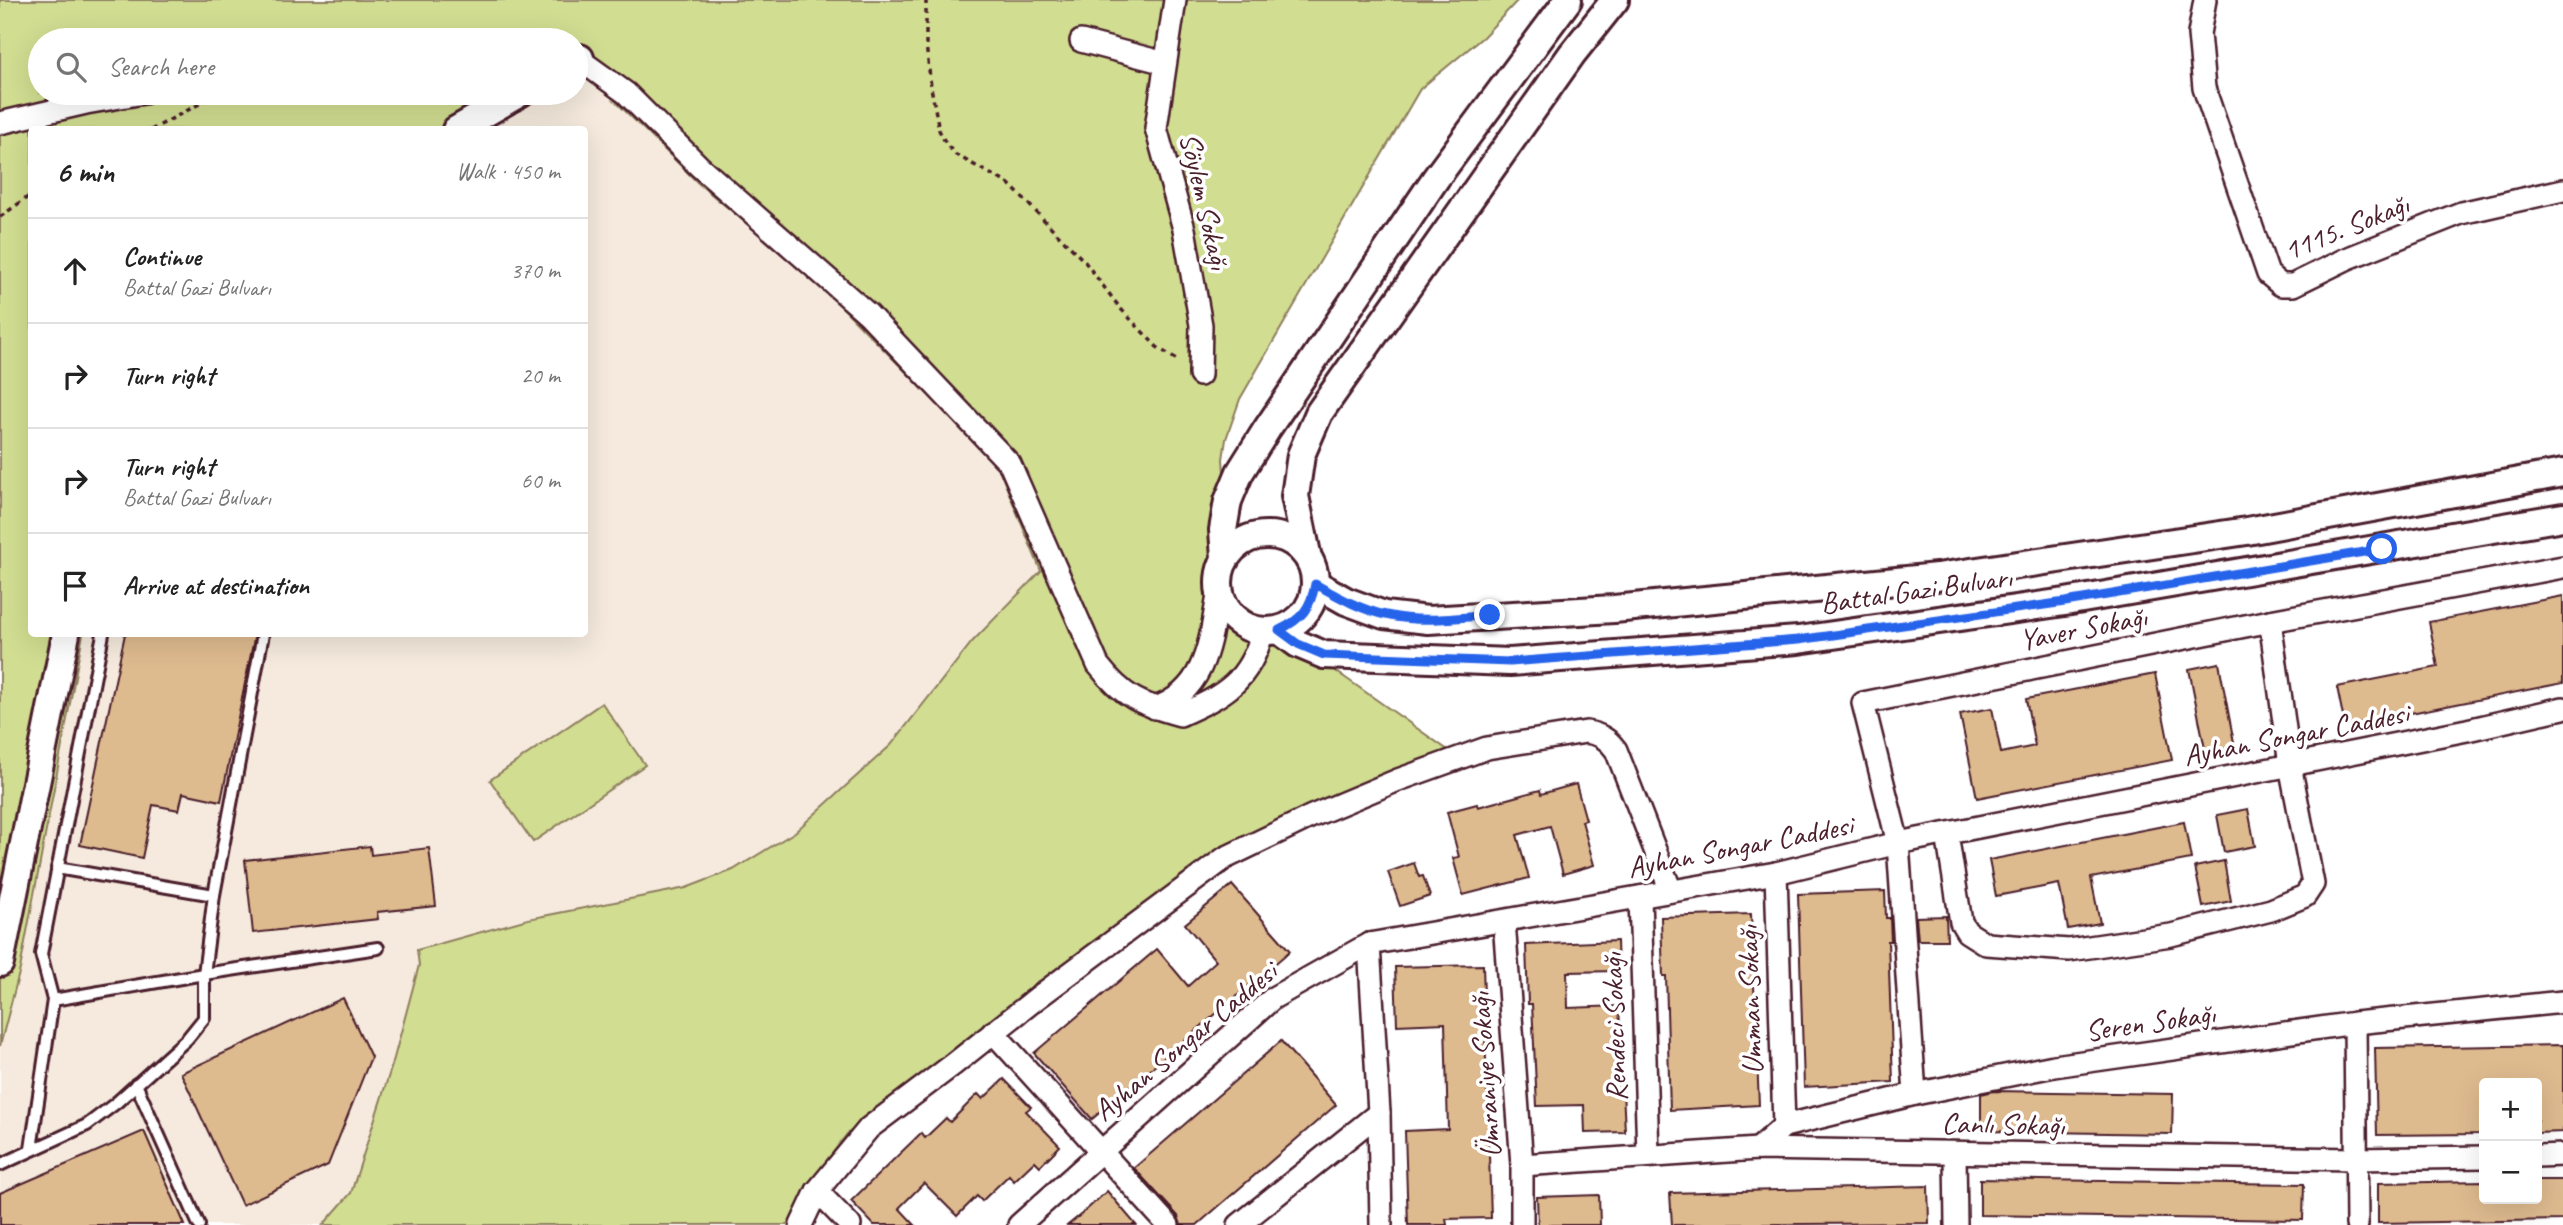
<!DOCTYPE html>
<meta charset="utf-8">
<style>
:root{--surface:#fff;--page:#f2f2f2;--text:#222;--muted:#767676;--line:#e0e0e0}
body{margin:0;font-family:Caveat,sans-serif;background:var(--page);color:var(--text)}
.controls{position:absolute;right:21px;bottom:21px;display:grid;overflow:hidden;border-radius:7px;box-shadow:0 7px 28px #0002}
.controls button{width:63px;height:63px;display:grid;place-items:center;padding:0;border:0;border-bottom:2px solid var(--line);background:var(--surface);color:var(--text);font:35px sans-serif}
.stop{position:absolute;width:21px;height:21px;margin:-16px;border:5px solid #2563eb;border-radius:50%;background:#fff}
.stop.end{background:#2563eb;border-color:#fff;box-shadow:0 2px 7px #0008}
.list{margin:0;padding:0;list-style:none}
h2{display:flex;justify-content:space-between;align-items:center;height:91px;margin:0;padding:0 28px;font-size:30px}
h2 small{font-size:23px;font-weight:400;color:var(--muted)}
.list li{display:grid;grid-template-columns:46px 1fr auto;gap:21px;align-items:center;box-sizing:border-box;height:105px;padding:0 28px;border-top:2px solid var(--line)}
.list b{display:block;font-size:26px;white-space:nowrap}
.list p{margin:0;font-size:23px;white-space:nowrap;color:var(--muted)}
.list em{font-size:23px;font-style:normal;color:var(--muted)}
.icon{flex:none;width:38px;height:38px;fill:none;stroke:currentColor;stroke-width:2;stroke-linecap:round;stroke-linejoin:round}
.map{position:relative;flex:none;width:2563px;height:1225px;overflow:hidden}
.search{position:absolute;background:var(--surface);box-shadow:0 7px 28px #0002;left:28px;top:28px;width:560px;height:77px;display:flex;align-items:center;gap:18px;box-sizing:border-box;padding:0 24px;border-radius:38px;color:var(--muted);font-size:26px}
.panel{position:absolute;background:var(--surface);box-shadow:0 7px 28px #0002;left:28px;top:126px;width:560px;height:511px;border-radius:7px}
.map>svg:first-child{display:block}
.built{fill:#f5eadd}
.green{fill:#d1dd91;stroke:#8e7e5e;stroke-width:2}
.building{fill:#deba8f;stroke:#4a1f2b;stroke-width:2}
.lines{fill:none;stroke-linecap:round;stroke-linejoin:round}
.service-casing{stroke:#4a1f2b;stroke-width:16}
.minor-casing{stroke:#4a1f2b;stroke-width:26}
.tertiary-casing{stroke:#4a1f2b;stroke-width:32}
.path{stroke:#4a1f2b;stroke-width:3.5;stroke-dasharray:5 5;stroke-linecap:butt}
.service{stroke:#fff;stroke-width:10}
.minor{stroke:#fff;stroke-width:21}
.tertiary{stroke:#fff;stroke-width:26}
.route{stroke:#2563eb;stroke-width:9}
.labels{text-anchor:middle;stroke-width:7;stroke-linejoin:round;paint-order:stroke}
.street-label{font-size:30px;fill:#4a1f2b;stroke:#fff}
</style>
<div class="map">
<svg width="2563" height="1225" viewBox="0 0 2563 1225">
<rect width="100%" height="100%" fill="#fff"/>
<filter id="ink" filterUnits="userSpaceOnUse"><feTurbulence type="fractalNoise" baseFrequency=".0143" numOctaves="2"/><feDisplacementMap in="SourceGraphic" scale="14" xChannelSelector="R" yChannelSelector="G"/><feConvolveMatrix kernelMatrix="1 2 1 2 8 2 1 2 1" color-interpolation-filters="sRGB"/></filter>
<g filter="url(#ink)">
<polygon class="built" points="591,78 699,184 815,280 997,464 1041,571 972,642 891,745 795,832 733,870 710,880 686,888 528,919 419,965 393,1062 351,1193 323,1225 0,1225 0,1046 20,969 83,634 584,634 584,130 481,129 546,93 576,93 576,79"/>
<g class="green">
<polygon points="0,0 1518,0 1483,37 1420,89 1240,399 1226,439 1223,459 1226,498 1215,586 1452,753 1347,789 1292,813 1192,868 1148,906 847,1134 807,1187 788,1225 323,1225 351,1193 393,1062 419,965 417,950 528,919 686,888 733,870 795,832 891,745 972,642 1041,571 997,464 815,280 699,184 592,78 576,79 576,40 40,40 40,93 546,93 481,129 32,130 32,634 83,634 20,969 0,1046"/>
<polygon points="602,703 645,765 533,842 490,780"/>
</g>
<g class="building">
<polygon points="2563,596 2563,683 2345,726 2337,687 2438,667 2429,622"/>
<polygon points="125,634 255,634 221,801 183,793 179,810 153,805 142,858 80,845"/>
<polygon points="2219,663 2235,748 2206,754 2189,669"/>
<polygon points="2155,674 2172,760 1977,798 1960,714 1992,708 2001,753 2035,746 2026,699"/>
<polygon points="1576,784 1586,820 1582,821 1594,865 1563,874 1550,826 1517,835 1529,878 1463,895 1453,858 1459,857 1447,812 1477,804 1478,807 1540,790 1541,794"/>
<polygon points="2248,809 2255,846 2224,852 2217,815"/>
<polygon points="2184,822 2191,859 2091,878 2100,923 2068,929 2059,884 1996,896 1989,860"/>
<polygon points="370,846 371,855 429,848 436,906 377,912 378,919 253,933 245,860"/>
<polygon points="2224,861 2231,901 2203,907 2195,867"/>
<polygon points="1414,863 1419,877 1423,876 1430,896 1400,906 1388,872"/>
<polygon points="1232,885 1290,951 1092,1119 1034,1053 1157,949 1188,986 1216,961 1185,924"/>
<polygon points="1885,891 1886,918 1890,918 1891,941 1888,941 1893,1082 1804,1087 1798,894"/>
<polygon points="1751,914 1759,1105 1670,1110 1666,976 1663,976 1661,917"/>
<polygon points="1946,916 1947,940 1918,940 1916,917"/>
<polygon points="1617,941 1618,971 1567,972 1568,1008 1619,1006 1625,1132 1585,1133 1584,1105 1537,1106 1532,1004 1528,1004 1526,945"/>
<polygon points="1483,965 1491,1218 1446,1219 1447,1225 1408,1225 1405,1131 1448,1129 1445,1023 1397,1025 1395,967"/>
<polygon points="343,998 371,1057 328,1165 242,1205 181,1073"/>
<polygon points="1281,1041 1336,1105 1197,1225 1181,1225 1178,1216 1134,1168"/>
<polygon points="2563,1045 2563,1132 2537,1133 2537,1083 2484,1083 2484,1134 2377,1135 2375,1048"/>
<polygon points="1004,1079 1031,1107 1026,1111 1060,1146 1040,1166 1035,1161 1014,1181 1009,1175 982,1201 977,1196 957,1216 924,1183 899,1208 915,1225 874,1225 851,1201 921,1133 925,1138 946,1118 950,1122 978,1094 983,1099"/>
<polygon points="1994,1091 2173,1094 2172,1134 1981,1131 1981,1094"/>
<polygon points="144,1131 185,1225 0,1225 0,1193"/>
<polygon points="1980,1179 2304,1184 2303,1220 1980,1215"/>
<polygon points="2537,1180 2563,1180 2563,1220 2378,1223 2378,1183 2484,1181 2484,1199 2537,1199"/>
<polygon points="1928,1186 1929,1223 1672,1225 1670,1193"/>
<polygon points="1107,1191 1136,1225 1068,1225 1084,1212"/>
<polygon points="1599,1195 1600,1225 1538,1225 1537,1197"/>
</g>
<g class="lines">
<defs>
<g id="service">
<polyline points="57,868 214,895"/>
<polyline points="53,1000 204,974 378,948"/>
<polyline points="136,1084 199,1225"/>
<polyline points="31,1149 53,1000 41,954 103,634"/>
<polyline points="0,1165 87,1125 116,1103 187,1039 204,1018 204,974 214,895 263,634"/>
</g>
<g id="minor">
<polyline points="1175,0 1156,128 1184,229 1201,325 1200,375"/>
<polyline points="2205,0 2199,34 2204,88 2268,274 2281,285 2293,285 2346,259 2461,213 2563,190"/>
<polyline points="1081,41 1165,63"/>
<path d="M576,57L626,93L699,166L868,314L1010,464L1098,665C1124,698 1140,704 1180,715C1225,695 1249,682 1263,631"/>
<polyline points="0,123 86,103 144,93"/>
<path d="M1155,708C1208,690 1210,638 1219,590"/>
<polyline points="1947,834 1961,922 1967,932 1986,944 2069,950 2171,935 2271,910 2305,896 2313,884 2290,765 2270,621"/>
<polyline points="1776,873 1784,1126"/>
<polyline points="1640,897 1648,1155"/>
<polyline points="1504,921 1522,1165 1522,1225"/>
<polyline points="1369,944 1379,1113 1381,1225"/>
<polyline points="2355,1023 2357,1225"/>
<polyline points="993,1032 1168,1225"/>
<polyline points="1915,1094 1898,843 1863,703 2270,621 2563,567"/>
<polyline points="1758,1149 1784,1126 1915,1094 2054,1066 2355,1023 2563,1002"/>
<polyline points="1955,1153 1956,1225"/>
<polyline points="2537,1156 2563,1155"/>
<polyline points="1522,1165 1758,1149 2355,1159 2484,1157"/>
<polyline points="817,1191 850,1225"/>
<path d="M801,1225L817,1191L869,1128L954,1064L1037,998L1225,858L1312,816L1398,780L1487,748L1586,732C1600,734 1608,739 1616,750L1671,891"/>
<polyline points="1019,1225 1273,998 1369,944 1776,873 1898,843 2467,730 2563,708"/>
<polyline points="1239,1225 1379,1113"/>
</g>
<g id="tertiary">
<polyline points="576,61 580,58"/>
<polyline points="456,130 520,93"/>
<circle cx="1267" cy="583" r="48"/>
<polyline points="1307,554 1295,496 1301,455 1319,413 1572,54 1615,0"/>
<polyline points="1225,558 1223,530 1228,501 1240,472 1267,429 1436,178 1568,0"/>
<polyline points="1316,584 1346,601 1384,615 1428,620 1614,609 1937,577 2247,531 2563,473"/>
<polyline points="1279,630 1298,644 1324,655 1510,662 1798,640 2065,602 2563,517"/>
<polyline points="0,963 66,634"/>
</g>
</defs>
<use href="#service" class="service-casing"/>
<use href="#minor" class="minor-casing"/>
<use href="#tertiary" class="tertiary-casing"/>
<g class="path">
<polyline points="926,0 926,44 931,87 939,130 946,144 956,155 1009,184 1085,262 1120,308 1157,347 1180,362"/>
<polyline points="151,130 203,102 211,93"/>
<polyline points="0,217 32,194"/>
</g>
<use href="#service" class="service"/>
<use href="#minor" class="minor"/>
<use href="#tertiary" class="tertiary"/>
</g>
</g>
<g class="lines" filter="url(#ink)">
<path class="route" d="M1490,615C1455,618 1420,623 1386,615C1361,610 1337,596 1315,584C1311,608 1301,620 1279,630L1298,644L1324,655L1510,662L1798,640L2065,602L2382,549"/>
</g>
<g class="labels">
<g class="street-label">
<text transform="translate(1205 201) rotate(77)" y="10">Söylem Sokağı</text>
<text transform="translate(2346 227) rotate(-22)" y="10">1115. Sokağı</text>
<text transform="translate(1916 590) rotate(-8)" y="10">Battal Gazi Bulvarı</text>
<text transform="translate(2083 628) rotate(-11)" y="10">Yaver Sokağı</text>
<text transform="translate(2296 734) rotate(-11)" y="10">Ayhan Songar Caddesi</text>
<text transform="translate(1740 846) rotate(-11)" y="10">Ayhan Songar Caddesi</text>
<text transform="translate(1750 1000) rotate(-92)" y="10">Umman Sokağı</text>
<text transform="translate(2150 1022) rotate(-8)" y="10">Seren Sokağı</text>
<text transform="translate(1614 1027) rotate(-92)" y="10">Rendeci Sokağı</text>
<text transform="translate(1185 1041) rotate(-40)" y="10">Ayhan Songar Caddesi</text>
<text transform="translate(1485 1075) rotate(-94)" y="10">Ümraniye Sokağı</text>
<text transform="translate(2003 1124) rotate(1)" y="10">Canlı Sokağı</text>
</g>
</g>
</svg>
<div class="controls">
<button>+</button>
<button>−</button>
</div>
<div class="stop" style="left:2382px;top:549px"></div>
<div class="stop end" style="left:1490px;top:615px"></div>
<div class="search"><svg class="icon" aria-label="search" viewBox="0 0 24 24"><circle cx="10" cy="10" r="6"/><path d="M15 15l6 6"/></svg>Search here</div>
<section class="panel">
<h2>6 min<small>Walk · 450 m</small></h2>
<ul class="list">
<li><svg class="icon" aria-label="ahead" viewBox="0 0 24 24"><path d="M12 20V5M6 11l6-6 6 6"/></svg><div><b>Continue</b><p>Battal Gazi Bulvarı</p></div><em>370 m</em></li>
<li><svg class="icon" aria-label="right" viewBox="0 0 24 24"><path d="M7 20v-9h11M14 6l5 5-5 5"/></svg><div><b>Turn right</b></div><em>20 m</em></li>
<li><svg class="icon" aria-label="right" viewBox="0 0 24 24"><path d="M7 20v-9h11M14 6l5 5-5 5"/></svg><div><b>Turn right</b><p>Battal Gazi Bulvarı</p></div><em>60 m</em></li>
<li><svg class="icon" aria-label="arrive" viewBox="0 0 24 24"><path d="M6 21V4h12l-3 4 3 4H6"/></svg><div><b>Arrive at destination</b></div></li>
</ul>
</section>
</div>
